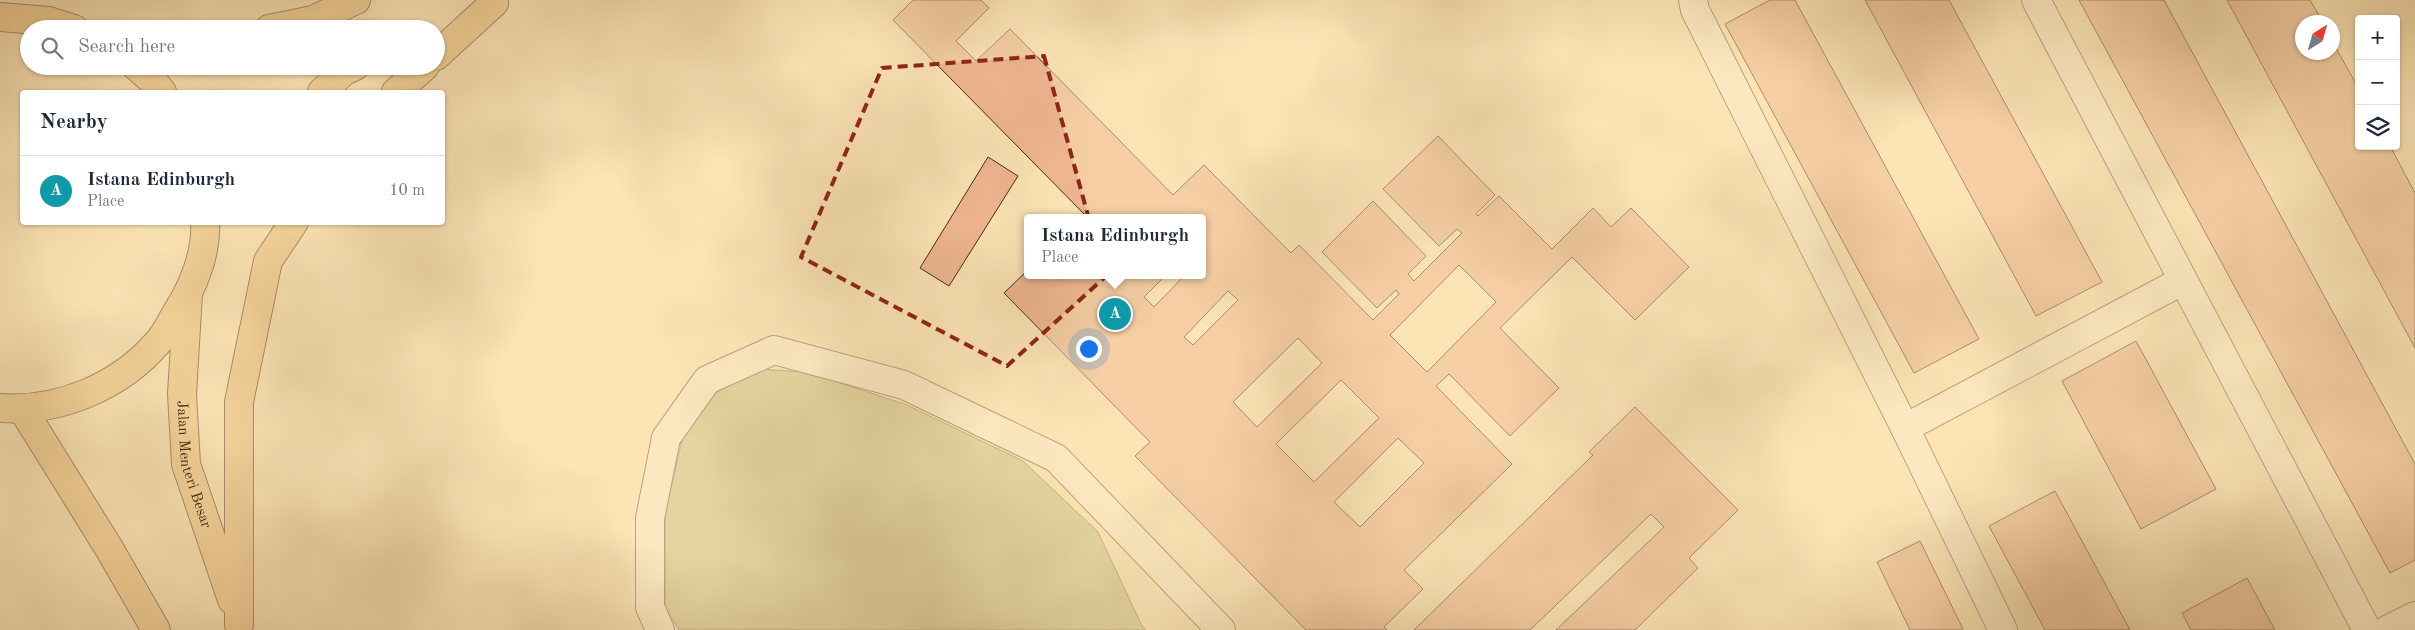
<!DOCTYPE html>
<meta charset="utf-8">
<style>
:root{--surface:#fff;--page:#f6f6f7;--text:#1f2937;--muted:#747a83;--line:#e0e1e3;--accent:#db2777}
body{margin:0;font-family:"Old Standard TT",serif;background:var(--page);color:var(--text)}
.controls{position:absolute;right:15px;top:15px;display:grid;overflow:hidden;border-radius:5px;box-shadow:0 1px 4px #0004}
.controls button{width:45px;height:45px;display:grid;place-items:center;padding:0;border:0;border-bottom:1px solid var(--line);background:var(--surface);color:var(--text);font:25px sans-serif}
.compass{position:absolute;left:2295px;top:15px;width:45px;height:45px;border-radius:50%;background:var(--surface);box-shadow:0 1px 4px #0004;rotate:37deg}
.you{position:absolute;left:1088px;top:348px;width:18px;height:18px;margin:-12px;border:4px solid #fff;border-radius:50%;background:#1a73e8;box-shadow:0 0 0 8px #1a73e833}
.badge{display:grid;place-items:center;width:32px;height:32px;border-radius:50%;background:var(--accent);color:#fff;font-size:16px;font-weight:700}
.pin{position:absolute;translate:-50% -50%;border:2px solid #fff;box-shadow:0 1px 5px #0006}
.popup{position:absolute;left:1024px;top:214px;width:182px;height:65px;box-sizing:border-box;display:grid;place-content:center;border-radius:5px;background:var(--surface);filter:drop-shadow(0 1px 4px #0005);font-size:16px;white-space:nowrap;color:var(--muted)}
.popup b{font-size:19px;color:var(--text)}
.popup::after{content:'';position:absolute;left:50%;top:100%;margin-left:-10px;border:10px solid transparent;border-top-color:var(--surface)}
.list{margin:0;padding:0;list-style:none}
h2{display:flex;justify-content:space-between;align-items:center;height:65px;margin:0;padding:0 20px;font-size:21px}
h2 small{font-size:16px;font-weight:400;color:var(--muted)}
.list li{display:grid;grid-template-columns:32px 1fr auto;gap:15px;align-items:center;box-sizing:border-box;height:70px;padding:0 20px;border-top:1px solid var(--line)}
.list b{display:block;font-size:19px;white-space:nowrap}
.list p{margin:0;font-size:16px;white-space:nowrap;color:var(--muted)}
.list em{font-size:16px;font-style:normal;color:var(--muted)}
.icon{flex:none;width:28px;height:28px;fill:none;stroke:currentColor;stroke-width:2;stroke-linecap:round;stroke-linejoin:round}
.map{position:relative;flex:none;width:2415px;height:630px;overflow:hidden}
.search{position:absolute;background:var(--surface);box-shadow:0 1px 4px #0004;left:20px;top:20px;width:425px;height:55px;display:flex;align-items:center;gap:12px;box-sizing:border-box;padding:0 18px;border-radius:28px;color:var(--muted);font-size:19px}
.panel{position:absolute;background:var(--surface);box-shadow:0 1px 4px #0004;left:20px;top:90px;width:425px;height:135px;border-radius:5px}
.map>svg:first-child{display:block}
.green{fill:#c7c288;stroke:#857650}
.building{fill:#efb791;stroke:#432a18;fill-rule:evenodd}
.lines{fill:none;stroke-linecap:round;stroke-linejoin:round}
.minor-casing{stroke:#71583f;stroke-width:30}
.major-casing{stroke:#432a18;stroke-width:30}
.minor{stroke:#fdedcf;stroke-width:28}
.major{stroke:#eec27a;stroke-width:28}
.marked{fill:none;stroke:#8f2418;stroke-width:4;stroke-dasharray:10 6;stroke-linejoin:round}
.labels{text-anchor:middle;stroke-width:4.5;stroke-linejoin:round;paint-order:stroke}
.street-label{font-size:15px;fill:#432a18;stroke:#fdedcf}
</style>
<div class="map">
<svg width="2415" height="630" viewBox="0 0 2415 630">
<rect width="100%" height="100%" fill="#fce4b5"/>
<filter id="stains"><feTurbulence type="fractalNoise" baseFrequency=".004" numOctaves="4"/><feColorMatrix values="0 0 0 0 .2 0 0 0 0 .09 0 0 0 0 .02 0 0 0 .5 -.17"/></filter>
<radialGradient id="worn" r=".72"><stop offset=".6" stop-color="#630" stop-opacity="0"/><stop offset="1" stop-color="#630" stop-opacity=".3"/></radialGradient>
<polygon class="green" points="759,369 807,372 907,405 1023,461 1098,532 1142,626 1146,630 679,630 665,607 665,514 682,440 712,395"/>
<g class="building">
<path d="M913,0H981L989,8L956,41L976,61L1010,29L1173,195L1204,165L1291,253L1299,245L1373,320L1399,294L1396,290L1377,308L1322,252L1373,201L1426,256L1408,274L1414,281L1462,233L1457,229L1439,246L1383,189L1438,136L1495,195L1476,214L1478,216L1499,196L1552,249L1593,208L1611,227L1631,208L1689,267L1635,320L1572,257L1500,328L1559,388L1510,436L1449,374L1436,386L1512,464L1404,570L1423,589L1384,627L1387,630H1306L1135,456L1150,442L1004,293L1028,270V275H1166L1144,297L1154,307L1185,275H1202V218H1088L893,20ZM1459,265L1496,302L1427,372L1390,335ZM1228,291L1238,300L1193,345L1184,337ZM1298,338L1322,363L1257,427L1233,402ZM1341,380L1379,418L1314,482L1276,444ZM1398,438L1424,463L1360,527L1334,502Z"/>
<polygon points="1770,0 1795,0 1979,339 1914,373 1725,24"/>
<polygon points="1865,0 1949,0 2102,282 2036,316"/>
<polygon points="2079,0 2164,0 2415,464 2415,560 2390,573"/>
<polygon points="2227,0 2310,0 2323,22 2302,22 2302,52 2332,52 2332,41 2359,89 2359,146 2390,146 2415,193 2415,348"/>
<polygon points="988,157 1018,176 949,286 920,268"/>
<polygon points="2136,341 2216,489 2141,529 2062,381"/>
<polygon points="1635,407 1738,510 1689,558 1698,568 1635,630 1556,630 1664,527 1651,514 1530,630 1414,630 1593,455 1589,452"/>
<polygon points="2055,491 2130,630 2045,630 1989,526"/>
<polygon points="1920,541 1963,629 1960,630 1910,630 1877,562"/>
<polygon points="2247,578 2275,630 2191,630 2182,613"/>
</g>
<g class="lines">
<defs>
<g id="minor">
<polyline points="1693,0 1695,10 1905,428 2003,630"/>
<polyline points="2036,0 2367,630"/>
<polyline points="1905,428 2182,281"/>
<polyline points="660,630 650,607 650,518 666,438 707,380 774,350 904,385 1056,458 1221,630"/>
<polyline points="2387,630 2415,616"/>
</g>
<g id="major">
<polyline points="0,17 49,21 74,29"/>
<polyline points="269,29 313,20 356,0"/>
<polyline points="436,56 494,3"/>
<polyline points="136,66 154,82 162,92"/>
<polyline points="322,92 344,71 355,66"/>
<polyline points="396,92 425,66"/>
<path id="s1" d="M188,294L182,394L186,464L232,600"/>
<path d="M0,408C59,412 120,387 159,341C166,333 171,322 177,312C193,287 207,253 205,222"/>
<polyline points="23,410 110,550 156,630"/>
<polyline points="239,624 239,402 268,261 294,222"/>
</g>
</defs>
<use href="#minor" class="minor-casing"/>
<use href="#major" class="major-casing"/>
<use href="#minor" class="minor"/>
<use href="#major" class="major"/>
</g>
<path d="M0 0H2415V630H0ZM1044,56L1105,277L1007,366L801,257L882,68Z" fill="#fce4b5" fill-opacity=".55" fill-rule="evenodd"/>
<path class="marked" d="M1044,56L1105,277L1007,366L801,257L882,68Z"/>
<g class="labels">
<g class="street-label">
<text dy="5" stroke="none"><textPath href="#s1" startOffset="172">Jalan Menteri Besar</textPath></text>
</g>
</g>
<rect width="100%" height="100%" filter="url(#stains)"/>
<rect width="100%" height="100%" fill="url(#worn)"/>
</svg>
<div class="controls">
<button>+</button>
<button>−</button>
<button><svg class="icon" aria-label="layers" viewBox="0 0 24 24"><path d="M12 4l9 5-9 5-9-5zM3 14l9 5 9-5"/></svg></button>
</div>
<svg class="compass" viewBox="-18 -18 36 36"><path d="M0-13l5 13h-10z" fill="#e53935"/><path d="M0 13l5-13h-10z" fill="#747a83"/></svg>
<div class="you"></div>
<div class="pin badge" style="left:1115px;top:314px;background:#0f9aa8">A</div>
<div class="popup"><b>Istana Edinburgh</b>Place</div>
<div class="search"><svg class="icon" aria-label="search" viewBox="0 0 24 24"><circle cx="10" cy="10" r="6"/><path d="M15 15l6 6"/></svg>Search here</div>
<section class="panel">
<h2>Nearby<small></small></h2>
<ul class="list">
<li><span class="badge" style="background:#0f9aa8">A</span><div><b>Istana Edinburgh</b><p>Place</p></div><em>10 m</em></li>
</ul>
</section>
</div>
